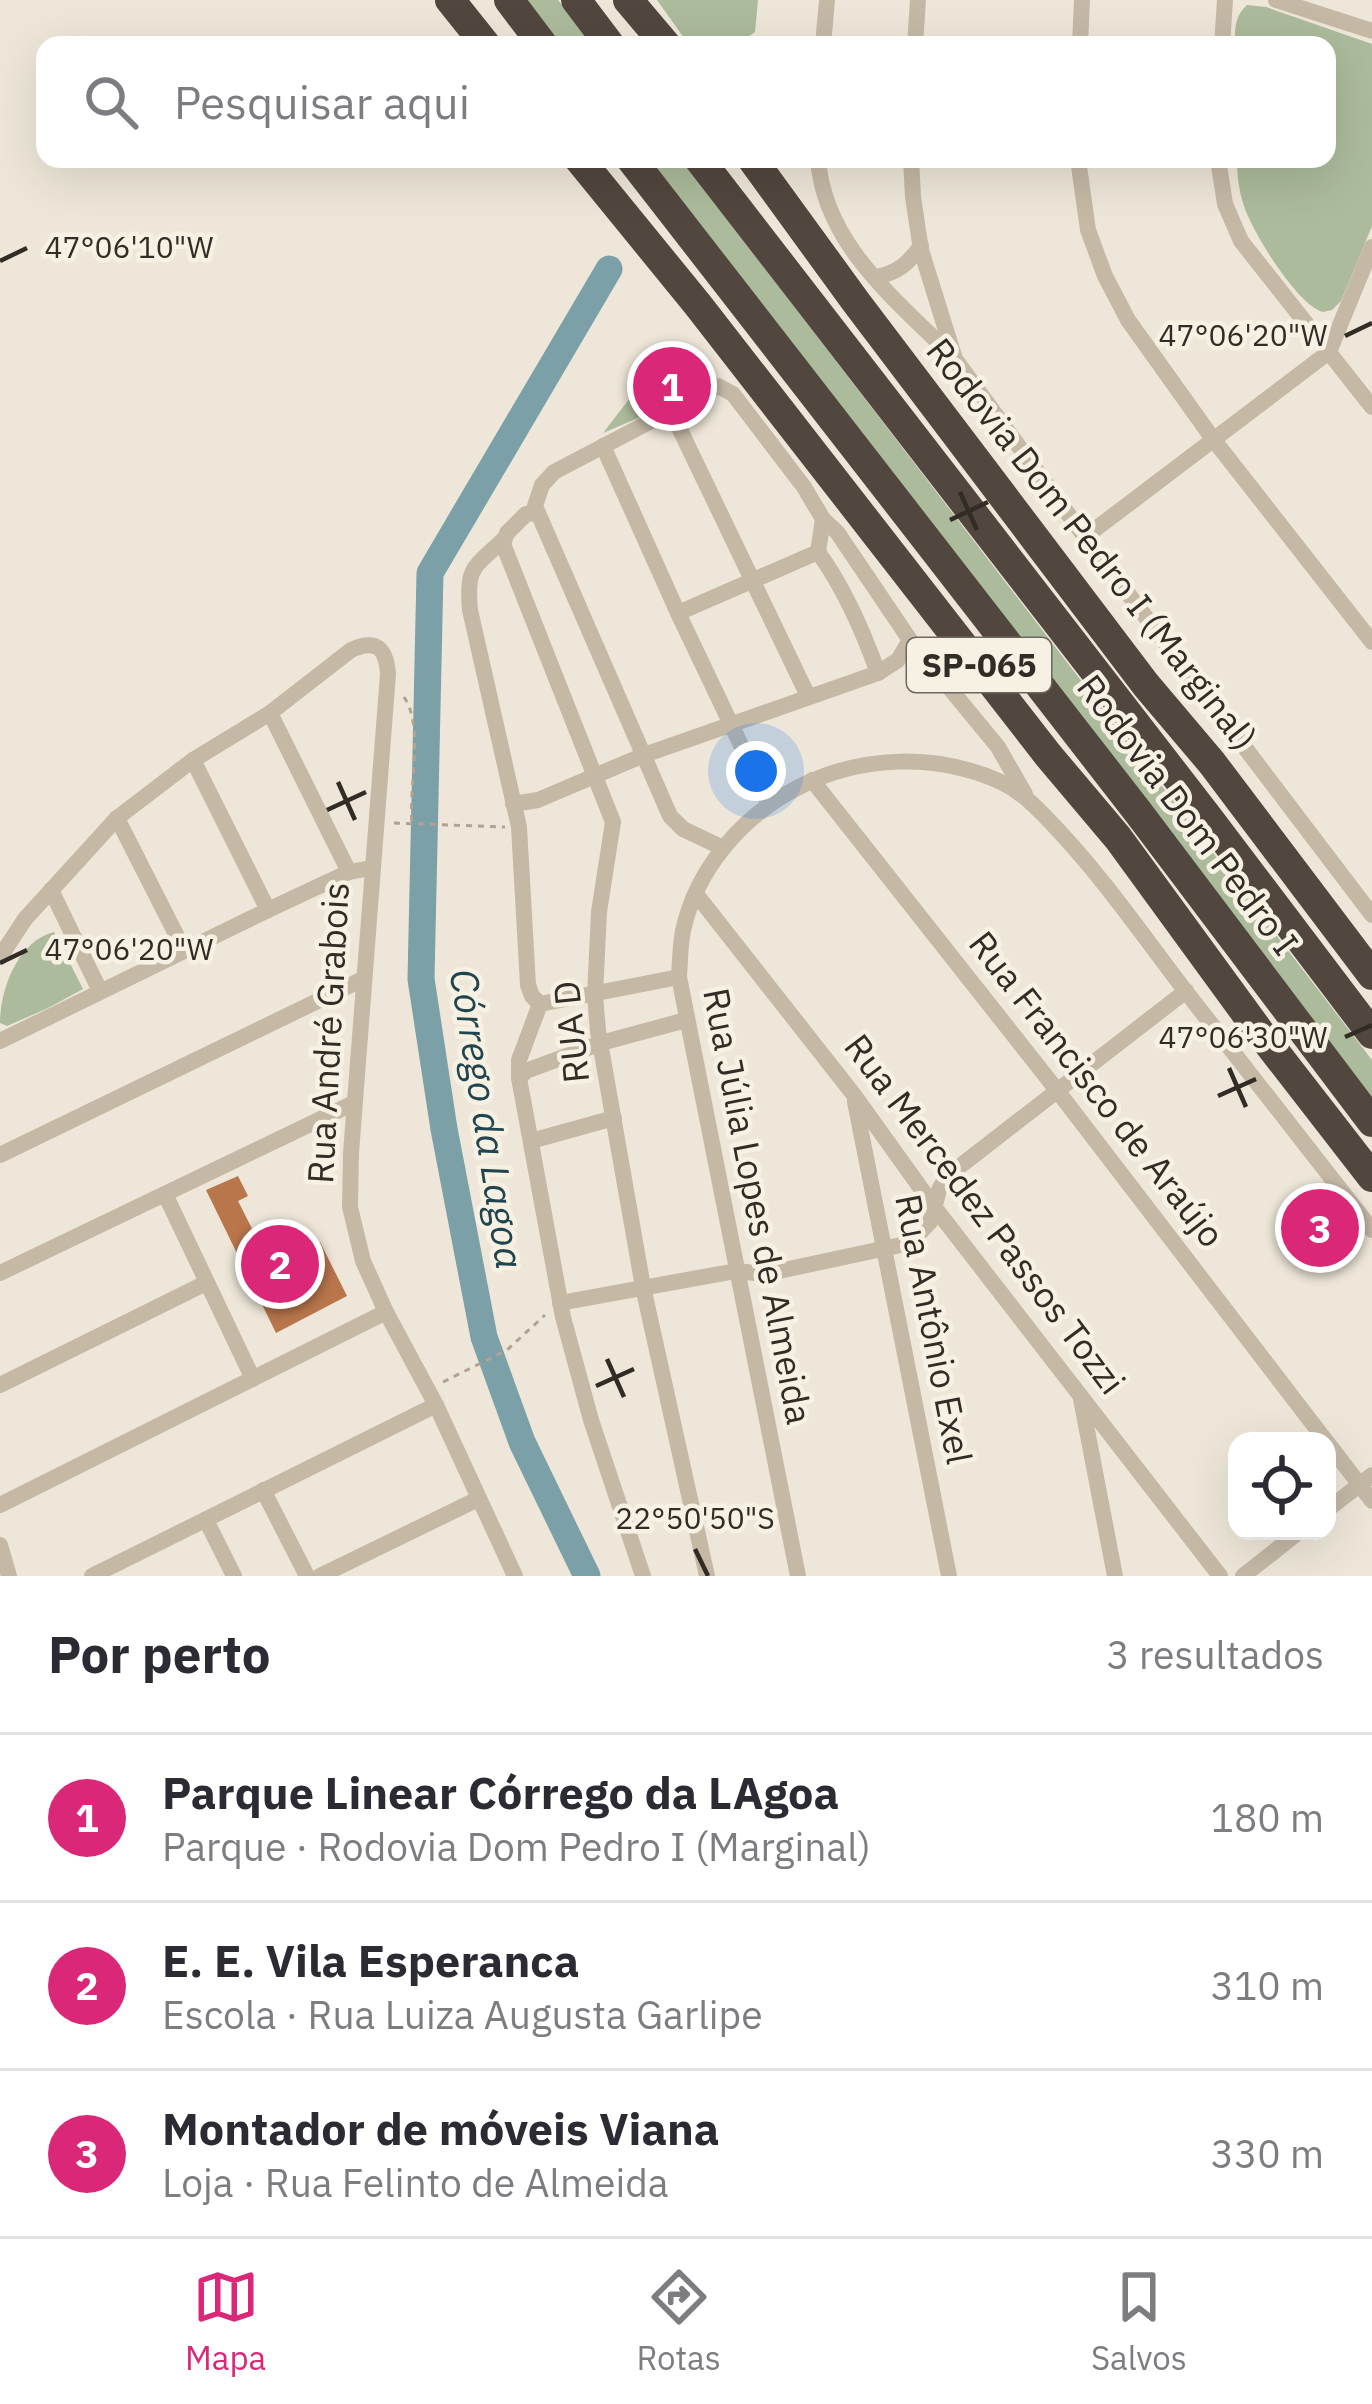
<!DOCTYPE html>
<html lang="pt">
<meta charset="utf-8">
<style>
:root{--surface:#fff;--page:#f2f2f3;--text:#2b2b33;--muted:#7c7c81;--line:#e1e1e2;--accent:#db2777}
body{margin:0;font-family:"IBM Plex Sans",sans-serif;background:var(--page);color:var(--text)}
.controls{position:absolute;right:36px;bottom:36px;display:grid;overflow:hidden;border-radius:24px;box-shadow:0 12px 48px #0002}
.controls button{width:108px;height:108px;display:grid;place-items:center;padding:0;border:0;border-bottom:3px solid var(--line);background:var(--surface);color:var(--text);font:60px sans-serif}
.you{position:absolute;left:756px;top:771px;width:42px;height:42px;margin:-30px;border:9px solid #fff;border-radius:50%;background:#1a73e8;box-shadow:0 0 0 18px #1a73e833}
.badge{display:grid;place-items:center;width:78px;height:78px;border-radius:50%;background:var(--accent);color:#fff;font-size:39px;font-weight:700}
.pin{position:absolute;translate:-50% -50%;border:6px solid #fff;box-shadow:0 3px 12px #0006}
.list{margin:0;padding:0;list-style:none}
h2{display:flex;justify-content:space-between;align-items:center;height:156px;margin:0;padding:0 48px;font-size:51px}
h2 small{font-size:39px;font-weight:400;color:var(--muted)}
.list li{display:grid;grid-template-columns:78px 1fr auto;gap:36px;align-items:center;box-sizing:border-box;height:168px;padding:0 48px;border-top:3px solid var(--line)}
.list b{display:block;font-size:45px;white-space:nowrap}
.list p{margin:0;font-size:39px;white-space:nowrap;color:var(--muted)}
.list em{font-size:39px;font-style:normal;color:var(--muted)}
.icon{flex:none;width:66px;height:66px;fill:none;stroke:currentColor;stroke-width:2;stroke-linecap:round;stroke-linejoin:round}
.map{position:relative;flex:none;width:1372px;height:1576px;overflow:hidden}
.search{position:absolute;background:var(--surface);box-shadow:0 12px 48px #0002;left:36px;right:36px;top:36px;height:132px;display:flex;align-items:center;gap:30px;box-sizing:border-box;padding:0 42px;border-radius:24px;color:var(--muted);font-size:45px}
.sheet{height:660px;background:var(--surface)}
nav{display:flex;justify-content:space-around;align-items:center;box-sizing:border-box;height:168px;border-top:3px solid var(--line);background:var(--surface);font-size:33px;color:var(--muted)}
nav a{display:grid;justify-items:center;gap:6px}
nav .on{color:var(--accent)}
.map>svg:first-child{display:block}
.green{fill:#acbb9b}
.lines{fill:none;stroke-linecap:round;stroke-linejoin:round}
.river{stroke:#7ba0a8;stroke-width:27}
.building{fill:#ba764b}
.path{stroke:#b0a391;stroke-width:3;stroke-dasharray:6 6;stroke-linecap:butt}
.street{stroke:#c5b9a6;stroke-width:16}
.highway{stroke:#52473e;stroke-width:30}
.ticks{fill:none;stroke:#322c26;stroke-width:4.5}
.labels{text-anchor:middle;stroke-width:9;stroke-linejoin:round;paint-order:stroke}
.shield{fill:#f7f1e4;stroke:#6d675f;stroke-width:3}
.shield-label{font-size:33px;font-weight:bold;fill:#322c26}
.street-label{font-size:36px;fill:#322c26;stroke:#f7f1e4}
.water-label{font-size:39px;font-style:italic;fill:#20454f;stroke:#f7f1e4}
.ticks-label{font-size:30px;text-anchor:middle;fill:#322c26;stroke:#f7f1e4;stroke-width:9;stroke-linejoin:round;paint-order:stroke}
</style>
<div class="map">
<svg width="1372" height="1576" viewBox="0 0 1372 1576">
<rect width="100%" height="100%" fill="#eee7d9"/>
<g class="green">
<polygon points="523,0 558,0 593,45 558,45"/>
<polygon points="657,0 758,0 755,32 737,45 689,45"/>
<path d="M1247,5L1266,7L1372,44V226L1341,301L1332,310L1323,312C1297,305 1253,233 1244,206C1239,191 1237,176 1237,159H1327V45H1235C1235,29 1234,17 1247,5Z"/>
<polygon points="646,159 681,159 1372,1060 1372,1102"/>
<polygon points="673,342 708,380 702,391 603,433"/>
<path d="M54,932L83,989L48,1008L7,1026L0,1023C0,989 18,941 54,932Z"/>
</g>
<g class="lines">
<polyline class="river" points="587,1576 522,1442 484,1337 444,1129 421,979 430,573 609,269"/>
</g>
<polygon class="building" points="238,1176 248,1196 238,1201 271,1266 320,1242 347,1296 276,1333 206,1190"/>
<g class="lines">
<g class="path">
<path d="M404,697C425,728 408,788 412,824"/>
<polyline points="394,823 505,827"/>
<polyline points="443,1382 507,1350 545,1315"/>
</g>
<g class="street">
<polyline points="1276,0 1372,31"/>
<polyline points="823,45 827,0"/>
<polyline points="915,45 918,0"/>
<polyline points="1080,45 1082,0"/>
<polyline points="1222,45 1225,0"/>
<path d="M818,159C824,243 894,298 950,354"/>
<polyline points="911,159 913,197 921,250 955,359 1085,537 1372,915"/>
<polyline points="1078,159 1088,230 1105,276 1128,320 1213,439 1372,642"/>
<polyline points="1218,159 1225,204 1241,241 1372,407"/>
<path d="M876,277C897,273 908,264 921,246"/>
<polyline points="672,413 808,696"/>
<polyline points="603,446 678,613 769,804"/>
<polyline points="538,513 526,514 507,533 503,544 613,822 599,912 595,995 598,1031 643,1287 707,1576"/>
<path d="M823,519L818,552C845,589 863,631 878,673"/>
<polyline points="1085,537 1329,352 1372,247"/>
<path d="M504,539C474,568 466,566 470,610L519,827L528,985L532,996L540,1004"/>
<polyline points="678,613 818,552"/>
<polyline points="270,713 349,872"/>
<polyline points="193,760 268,910"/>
<polyline points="812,780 1056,1089 1326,1441"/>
<polyline points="513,804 538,800 644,755 878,673 898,660 910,640"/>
<polyline points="117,818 184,950"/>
<polyline points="723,848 683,829 670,816 535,506 542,485 554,472 718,386 733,394 804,487 823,519 837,532 910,640 998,747 1025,794"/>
<polyline points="51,890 100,991"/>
<polyline points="696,894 854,1095 935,1208 1220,1576"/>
<path d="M0,957L25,919L117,818L193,760L270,713L351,650C376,639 386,647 388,674L351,1153L350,1207L363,1261L386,1312L436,1405L515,1576"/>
<polyline points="540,1004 679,977"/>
<polyline points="0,1041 268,910 349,872 371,868"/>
<polyline points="519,1078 519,1060 540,1004"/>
<polyline points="855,1102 949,1576"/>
<polyline points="531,1141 614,1118"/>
<polyline points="0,1155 363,979"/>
<polyline points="165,1194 253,1379"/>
<polyline points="0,1273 354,1103"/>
<polyline points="560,1303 736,1271 765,1274 910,1243 930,1222 939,1190 946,1177 1186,991"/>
<polyline points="0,1385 206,1283"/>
<polyline points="1081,1399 1115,1576"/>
<polyline points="1327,1442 1372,1501"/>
<polyline points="263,1490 307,1576"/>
<polyline points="0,1505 386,1312"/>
<polyline points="1327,1510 1372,1475"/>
<polyline points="206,1520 234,1576"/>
<polyline points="0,1545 9,1576"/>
<polyline points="92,1576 436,1405"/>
<polyline points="320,1576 478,1499"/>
<polyline points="643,1576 591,1420 563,1317 519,1078 526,1071 601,1043 686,1020"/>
<path d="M798,1576L679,977C680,962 680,946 683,931C696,869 743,815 799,787C862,755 937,753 1001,782C1024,793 1040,811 1057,829C1105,880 1144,937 1187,993C1248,1072 1310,1151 1372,1230"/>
<polyline points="1243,1576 1300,1531"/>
</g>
<g class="highway">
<polyline points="450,0 486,45"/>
<polyline points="509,0 543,45"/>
<polyline points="576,0 610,45"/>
<polyline points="628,0 666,45"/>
<polyline points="579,159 698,305 1048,755 1118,838 1261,1034 1372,1177"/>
<polyline points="631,159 1138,812 1372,1122"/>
<polyline points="699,159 1206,815 1372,1034"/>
<polyline points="752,159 856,302 1146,685 1212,763 1372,975"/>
</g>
</g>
<path class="ticks" d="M0,261L27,248M1345,336L1372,323M960,492L977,530M950,520L988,502M338,782L355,820M327,810L366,792M0,963L27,950M1345,1037L1372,1025M1229,1068L1246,1107M1218,1096L1256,1079M607,1359L624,1397M596,1386L634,1369M695,1549L708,1576"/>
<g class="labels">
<rect class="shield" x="907" y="638" width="144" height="54" rx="9"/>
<g class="shield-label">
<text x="979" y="677">SP-065</text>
</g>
<g class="street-label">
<text transform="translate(1092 544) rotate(52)" y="13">Rodovia Dom Pedro I (Marginal)</text>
<text transform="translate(1188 815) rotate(53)" y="13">Rodovia Dom Pedro I</text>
<text transform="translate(571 1032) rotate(-96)" y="13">RUA D</text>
<text transform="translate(328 1033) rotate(-87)" y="13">Rua André Grabois</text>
<text transform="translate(1097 1089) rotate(52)" y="13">Rua Francisco de Araújo</text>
<text transform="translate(758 1206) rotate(79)" y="13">Rua Júlia Lopes de Almeida</text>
<text transform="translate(985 1214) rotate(53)" y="13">Rua Mercedez Passos Tozzi</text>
<text transform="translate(934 1329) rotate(79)" y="13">Rua Antônio Exel</text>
</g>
<g class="water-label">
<text transform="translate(487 1119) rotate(81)" y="14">Córrego da Lagoa</text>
</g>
</g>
<g class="ticks-label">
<text x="129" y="258">47°06'10"W</text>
<text x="1243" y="346">47°06'20"W</text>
<text x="129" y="960">47°06'20"W</text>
<text x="1243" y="1048">47°06'30"W</text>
<text x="695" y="1529">22°50'50"S</text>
</g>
</svg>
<div class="controls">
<button><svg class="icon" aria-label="locate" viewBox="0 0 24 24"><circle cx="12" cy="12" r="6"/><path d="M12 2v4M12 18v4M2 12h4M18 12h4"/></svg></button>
</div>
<div class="you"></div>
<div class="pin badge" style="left:672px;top:386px">1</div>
<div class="pin badge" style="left:280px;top:1264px">2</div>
<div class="pin badge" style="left:1320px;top:1228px">3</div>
<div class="search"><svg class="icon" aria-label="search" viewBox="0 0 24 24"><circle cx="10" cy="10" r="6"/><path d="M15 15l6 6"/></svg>Pesquisar aqui</div>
</div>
<section class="sheet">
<h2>Por perto<small>3 resultados</small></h2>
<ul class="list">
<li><span class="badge">1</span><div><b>Parque Linear Córrego da LAgoa</b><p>Parque · Rodovia Dom Pedro I (Marginal)</p></div><em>180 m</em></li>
<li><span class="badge">2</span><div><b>E. E. Vila Esperanca</b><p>Escola · Rua Luiza Augusta Garlipe</p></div><em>310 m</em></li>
<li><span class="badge">3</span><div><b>Montador de móveis Viana</b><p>Loja · Rua Felinto de Almeida</p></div><em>330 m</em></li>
</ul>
</section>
<nav>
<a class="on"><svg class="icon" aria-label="map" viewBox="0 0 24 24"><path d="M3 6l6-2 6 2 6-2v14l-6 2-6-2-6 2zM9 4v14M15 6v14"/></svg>Mapa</a>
<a><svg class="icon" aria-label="directions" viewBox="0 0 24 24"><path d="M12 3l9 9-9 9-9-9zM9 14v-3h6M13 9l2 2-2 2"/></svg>Rotas</a>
<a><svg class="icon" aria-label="saved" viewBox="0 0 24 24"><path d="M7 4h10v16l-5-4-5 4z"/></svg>Salvos</a>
</nav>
